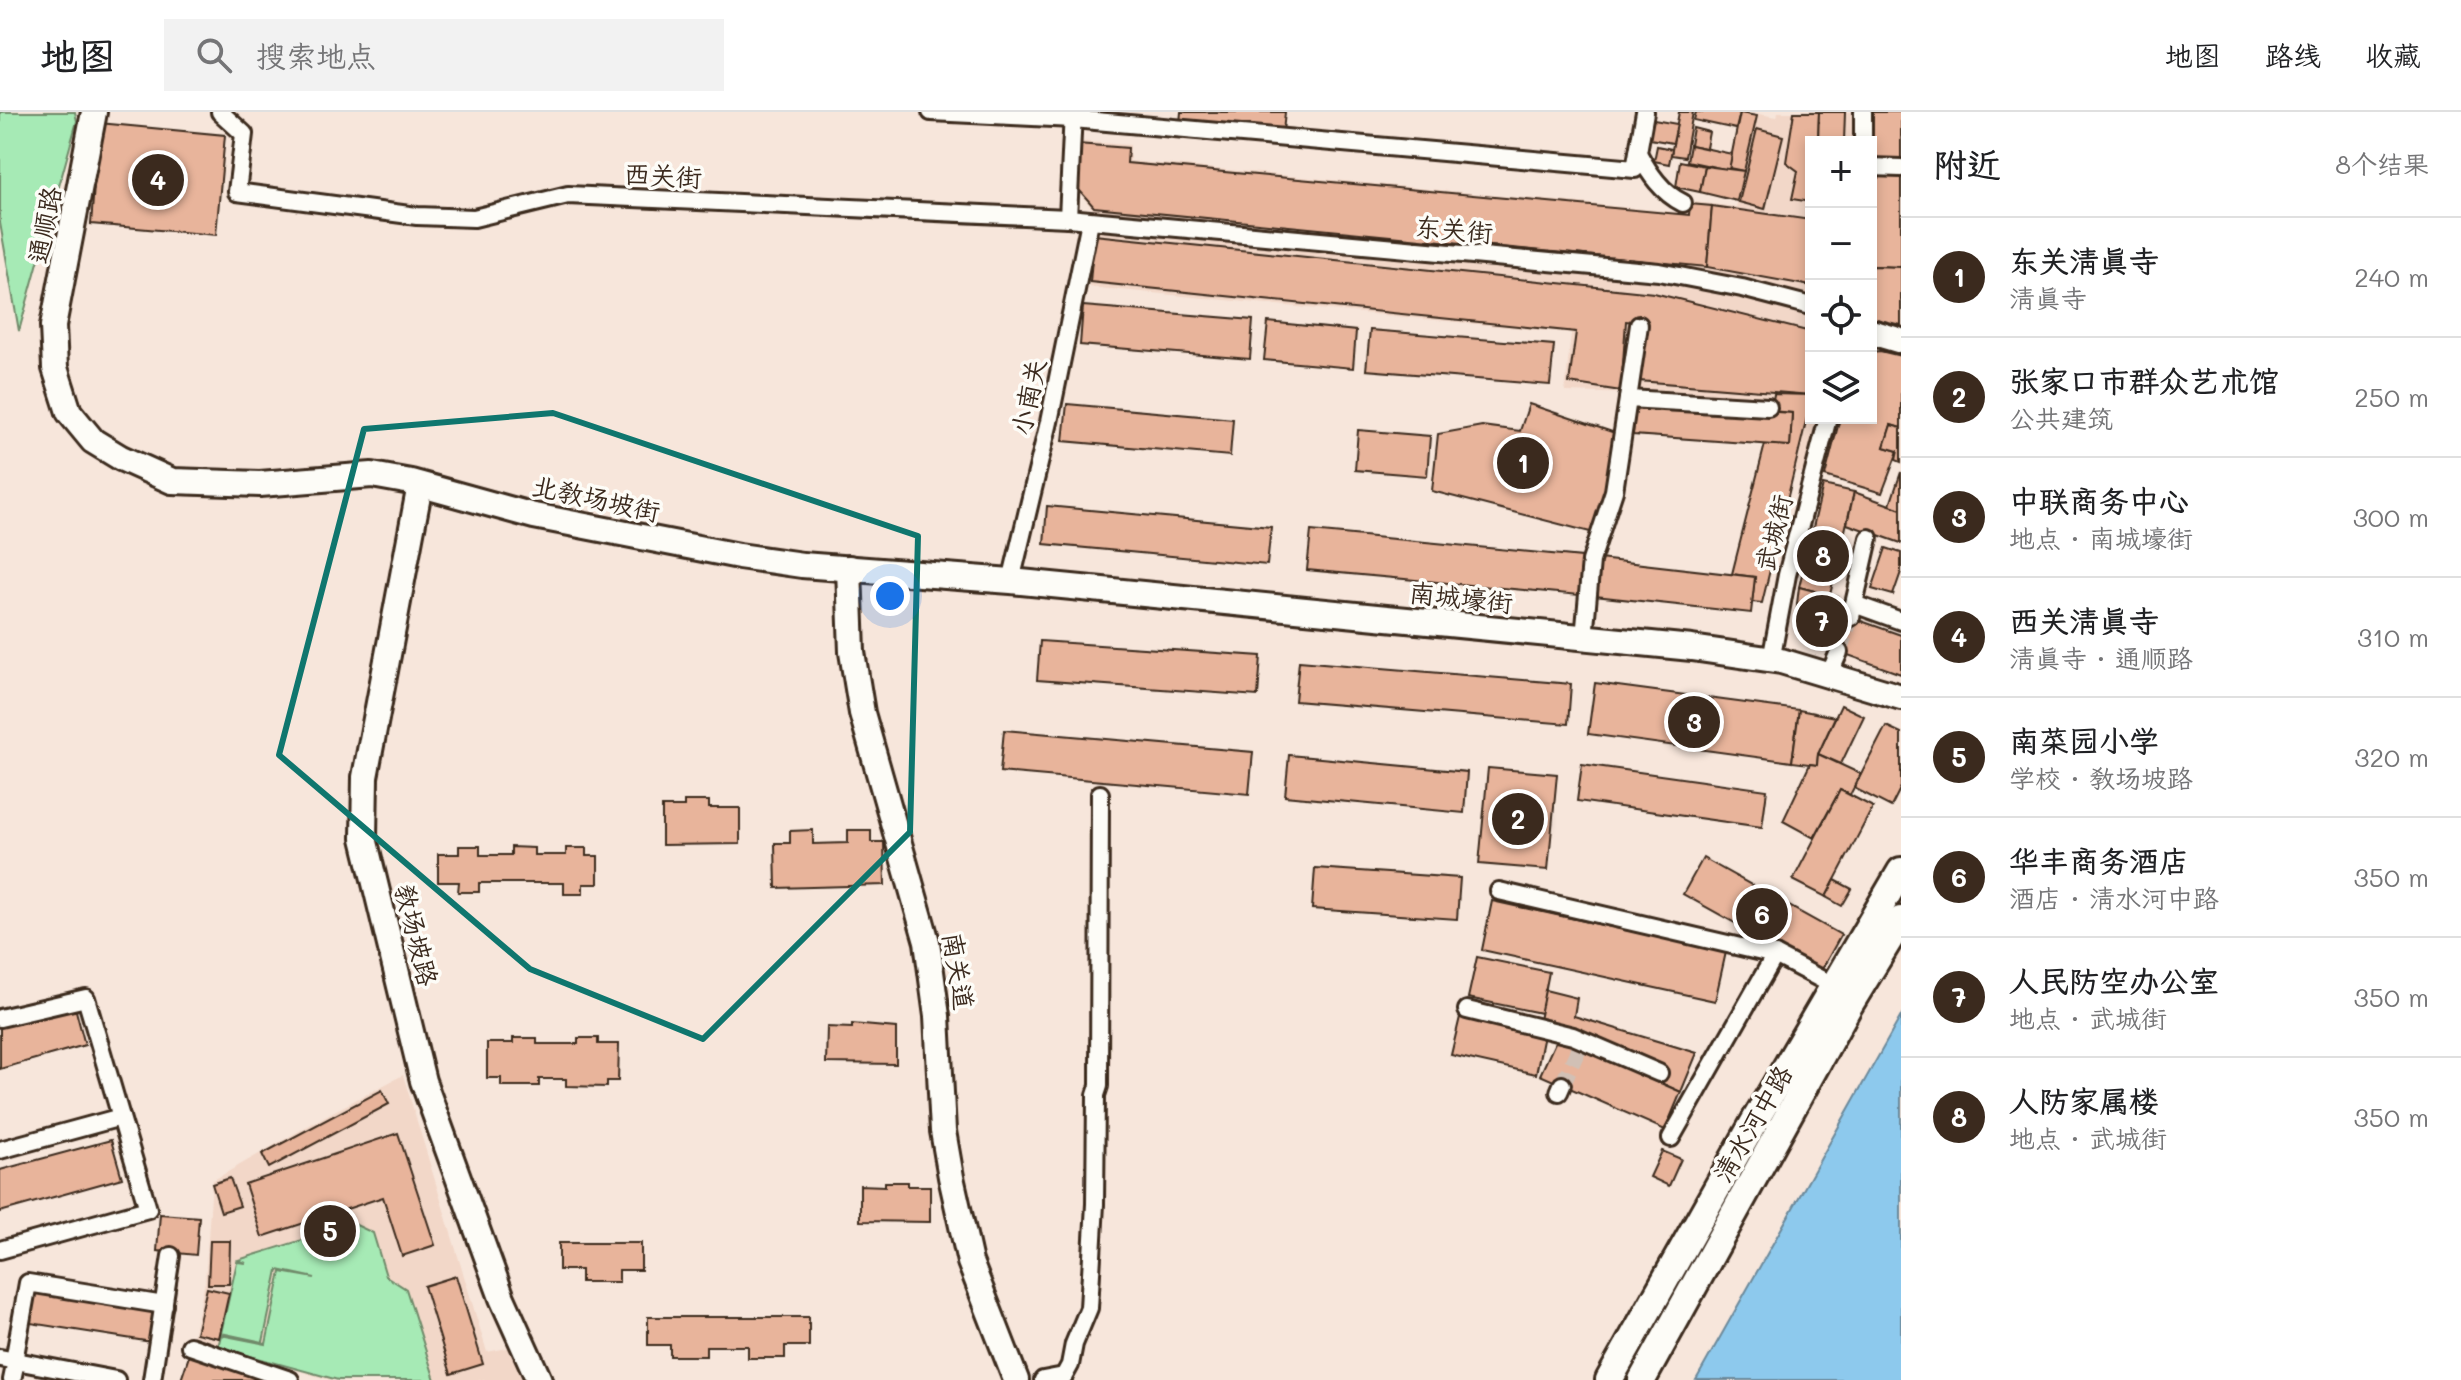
<!DOCTYPE html>
<html lang="zh">
<meta charset="utf-8">
<style>
:root{--surface:#fff;--page:#f2f2f2;--text:#202124;--muted:#757577;--line:#e0e0e0;--accent:#3b2a1e}
body{margin:0;font-family:Mali,"LXGW WenKai TC",sans-serif;background:var(--page);color:var(--text)}
.controls{position:absolute;right:24px;top:24px;display:grid;overflow:hidden;border-radius:0px;box-shadow:0 4px 12px #0003}
.controls button{width:72px;height:72px;display:grid;place-items:center;padding:0;border:0;border-bottom:2px solid var(--line);background:var(--surface);color:var(--text);font:40px sans-serif}
.you{position:absolute;left:890px;top:484px;width:28px;height:28px;margin:-20px;border:6px solid #fff;border-radius:50%;background:#1a73e8;box-shadow:0 0 0 12px #1a73e833}
.badge{display:grid;place-items:center;width:52px;height:52px;border-radius:50%;background:var(--accent);color:#fff;font-size:26px;font-weight:700}
.pin{position:absolute;translate:-50% -50%;border:4px solid #fff;box-shadow:0 2px 8px #0006}
.list{margin:0;padding:0;list-style:none}
h2{display:flex;justify-content:space-between;align-items:center;height:104px;margin:0;padding:0 32px;font-size:34px}
h2 small{font-size:26px;font-weight:400;color:var(--muted)}
.list li{display:grid;grid-template-columns:52px 1fr auto;gap:24px;align-items:center;box-sizing:border-box;height:120px;padding:0 32px;border-top:2px solid var(--line)}
.list b{display:block;font-size:30px;white-space:nowrap}
.list p{margin:0;font-size:26px;white-space:nowrap;color:var(--muted)}
.list em{font-size:26px;font-style:normal;color:var(--muted)}
.icon{flex:none;width:44px;height:44px;fill:none;stroke:currentColor;stroke-width:2;stroke-linecap:round;stroke-linejoin:round}
.map{position:relative;flex:none;width:1901px;height:1268px;overflow:hidden}
header{display:flex;align-items:center;gap:48px;box-sizing:border-box;height:112px;padding:0 40px;background:var(--surface);border-bottom:2px solid var(--line)}
header strong{font-size:38px}
nav{display:flex;gap:44px;margin-inline-start:auto;font-size:28px}
.search{width:560px;height:72px;background:var(--page);display:flex;align-items:center;gap:20px;box-sizing:border-box;padding:0 28px;border-radius:0px;color:var(--muted);font-size:30px}
main{display:flex}
aside{flex:1;background:var(--surface)}
.map>svg:first-child{display:block}
.built{fill:#f2d7c8;fill-rule:evenodd}
.green{fill:#a6eab5;stroke:#708a6a;stroke-width:2}
.water{fill:#8dc9ed;stroke:#6c899a;stroke-width:2}
.building{fill:#e8b49b;stroke:#3b2a1e;stroke-width:2}
.lines{fill:none;stroke-linecap:round;stroke-linejoin:round}
.street-tunnel{stroke:#d1c0b5;stroke-width:16;stroke-dasharray:16 8;stroke-linecap:butt}
.street-casing{stroke:#3b2a1e;stroke-width:22}
.secondary-casing{stroke:#3b2a1e;stroke-width:30}
.primary-casing{stroke:#3b2a1e;stroke-width:32}
.street{stroke:#fdfcf7;stroke-width:16}
.secondary{stroke:#fdfcf7;stroke-width:24}
.primary{stroke:#fdfcf7;stroke-width:26}
.marked{fill:none;stroke:#0f766e;stroke-width:6;stroke-linejoin:round}
.labels{text-anchor:middle;stroke-width:7;stroke-linejoin:round;paint-order:stroke}
.street-label{font-size:26px;fill:#3b2a1e;stroke:#fdfcf7}
</style>
<header>
<strong>地图</strong>
<div class="search"><svg class="icon" aria-label="search" viewBox="0 0 24 24"><circle cx="10" cy="10" r="6"/><path d="M15 15l6 6"/></svg>搜索地点</div>
<nav><a>地图</a><a>路线</a><a>收藏</a></nav>
</header>
<main>
<div class="map">
<svg width="1901" height="1268" viewBox="0 0 1901 1268">
<rect width="100%" height="100%" fill="#f7e6db"/>
<filter id="ink" filterUnits="userSpaceOnUse"><feTurbulence type="fractalNoise" baseFrequency=".0125" numOctaves="2"/><feDisplacementMap in="SourceGraphic" scale="16" xChannelSelector="R" yChannelSelector="G"/><feConvolveMatrix kernelMatrix="1 2 1 2 8 2 1 2 1" color-interpolation-filters="sRGB"/></filter>
<g filter="url(#ink)">
<g class="built">
<path d="M1778,0H1901V317L1880,378L1792,359L1796,293L1640,282L1565,280L1571,221L1089,175L1093,97L1072,72L1075,29L1130,33V49L1686,101L1687,89L1736,95L1758,2L1777,5ZM1811,30H1871V306H1811Z"/>
<polygon points="403,963 487,1240 512,1235 526,1268 331,1268 192,1229 205,1170 212,1069 327,1003"/>
</g>
<g class="green">
<polygon points="0,0 75,0 77,9 19,219 0,111"/>
<polygon points="354,1112 373,1121 386,1164 406,1177 435,1268 338,1268 218,1235 221,1223 266,1232 281,1160 315,1166 278,1158 263,1230 221,1221 237,1150 246,1151 238,1148"/>
</g>
<polygon class="water" points="1901,904 1901,1268 1696,1268"/>
<g class="building">
<polygon points="1181,0 1285,0 1283,20 1180,11"/>
<polygon points="1679,0 1693,0 1685,45 1671,43"/>
<polygon points="1696,0 1737,0 1740,1 1736,17 1694,8"/>
<polygon points="1794,0 1819,0 1818,30 1811,30 1811,90 1792,87 1798,59 1786,50"/>
<polygon points="1819,0 1845,0 1844,30 1818,30"/>
<polygon points="1871,0 1901,0 1901,48 1871,46 1871,30 1869,30"/>
<polygon points="1740,1 1757,4 1744,59 1729,56"/>
<polygon points="1648,7 1677,12 1673,31 1644,26"/>
<polygon points="99,11 225,23 216,123 91,112"/>
<polygon points="1693,16 1709,20 1706,36 1690,33"/>
<polygon points="1757,17 1783,24 1765,97 1739,90"/>
<polygon points="1077,32 1128,36 1127,51 1689,103 1690,92 1712,94 1707,155 1094,95 1073,71"/>
<polygon points="1690,33 1732,42 1729,58 1687,49"/>
<polygon points="1657,34 1672,37 1669,52 1654,49"/>
<polygon points="1680,49 1705,54 1700,80 1676,75"/>
<polygon points="1705,54 1744,59 1737,89 1700,80"/>
<polygon points="1872,60 1901,61 1901,155 1871,154"/>
<polygon points="1712,94 1811,108 1811,174 1707,155"/>
<polygon points="1094,123 1654,181 1811,220 1811,283 1639,269 1647,211 1626,209 1621,279 1569,271 1576,220 1090,170"/>
<polygon points="1871,154 1901,155 1901,213 1871,206"/>
<polygon points="1083,194 1253,208 1250,247 1080,233"/>
<polygon points="1268,210 1356,219 1353,256 1264,248"/>
<polygon points="1370,218 1554,233 1550,273 1366,258"/>
<polygon points="1880,239 1901,244 1901,316 1891,313 1884,335 1898,339 1882,381 1825,364 1840,306 1871,306 1871,240"/>
<polygon points="1774,282 1811,283 1811,289 1762,491 1752,490 1755,465 1732,462 1765,332 1790,334 1792,301 1771,299"/>
<polygon points="1636,290 1792,301 1790,334 1633,323"/>
<polygon points="1067,292 1233,307 1230,344 1063,329"/>
<polygon points="1529,292 1618,322 1594,421 1432,379 1438,322 1482,314 1520,319"/>
<polygon points="1891,313 1901,316 1901,350 1896,348 1898,339 1884,335"/>
<polygon points="1358,318 1430,324 1427,364 1355,358"/>
<polygon points="1901,360 1901,397 1890,393"/>
<polygon points="1823,373 1854,380 1830,483 1799,475"/>
<polygon points="1854,380 1901,397 1901,431 1847,412"/>
<polygon points="1047,394 1271,415 1267,453 1044,432"/>
<polygon points="1311,419 1582,445 1579,483 1307,458"/>
<polygon points="1886,436 1901,441 1901,460 1893,483 1872,477"/>
<polygon points="1599,447 1755,465 1751,501 1595,484"/>
<polygon points="1799,475 1838,485 1834,500 1847,504 1834,538 1810,524 1802,512 1798,505 1797,492"/>
<polygon points="1847,504 1901,523 1901,562 1834,538"/>
<polygon points="1040,529 1261,544 1258,584 1037,568"/>
<polygon points="1299,549 1571,572 1568,612 1295,589"/>
<polygon points="1595,571 1799,598 1792,650 1588,622"/>
<polygon points="1841,593 1864,604 1841,652 1818,642"/>
<polygon points="1799,598 1835,605 1818,642 1817,653 1792,650"/>
<polygon points="1886,614 1901,621 1901,675 1891,695 1854,676"/>
<polygon points="1004,618 1253,640 1249,682 1000,660"/>
<polygon points="1818,642 1861,662 1850,683 1840,678 1814,726 1783,709 1810,652 1817,653"/>
<polygon points="1289,643 1467,660 1464,701 1285,684"/>
<polygon points="1582,652 1767,678 1762,715 1577,689"/>
<polygon points="1488,656 1557,662 1548,758 1479,752"/>
<polygon points="1840,678 1873,695 1826,785 1793,768"/>
<polygon points="684,689 709,689 709,696 740,696 740,732 662,733 662,695 684,695"/>
<polygon points="813,718 813,732 848,731 848,718 871,718 871,730 884,730 885,773 776,776 775,731 790,731 790,719"/>
<polygon points="459,734 480,734 480,743 511,743 511,735 534,736 534,743 566,743 566,736 586,736 586,744 598,744 598,772 583,772 583,782 564,782 564,771 479,771 479,780 458,780 459,770 438,770 438,742 459,742"/>
<polygon points="1703,746 1841,823 1821,859 1683,782"/>
<polygon points="1315,756 1460,766 1457,807 1312,797"/>
<polygon points="1835,768 1852,777 1842,794 1826,785"/>
<polygon points="1492,789 1726,840 1715,889 1482,838"/>
<polygon points="1477,845 1549,860 1541,901 1468,886"/>
<polygon points="1545,878 1577,886 1574,904 1697,941 1681,980 1661,971 1666,955 1572,919 1539,908"/>
<polygon points="75,895 85,933 0,957 0,915"/>
<polygon points="1460,905 1544,923 1536,962 1451,943"/>
<polygon points="852,912 896,916 896,952 826,951 827,915 852,916"/>
<polygon points="513,926 537,926 537,932 578,932 578,926 598,926 598,932 619,932 618,969 607,969 607,975 566,974 566,967 539,967 539,974 501,974 501,966 487,966 487,931 513,931"/>
<polygon points="1557,926 1681,980 1665,1018 1540,963"/>
<polygon points="382,978 389,992 269,1056 262,1042"/>
<polygon points="398,1021 435,1133 402,1144 383,1085 262,1125 245,1072"/>
<polygon points="111,1028 122,1066 0,1100 0,1058"/>
<polygon points="1662,1039 1681,1047 1669,1074 1650,1065"/>
<polygon points="230,1066 240,1094 221,1100 212,1072"/>
<polygon points="885,1070 908,1070 908,1074 930,1074 930,1110 860,1109 860,1073 885,1074"/>
<polygon points="160,1102 199,1105 196,1143 157,1139"/>
<polygon points="210,1129 230,1129 229,1172 208,1172"/>
<polygon points="559,1131 641,1131 641,1158 619,1158 619,1170 581,1170 581,1158 559,1158"/>
<polygon points="456,1164 483,1252 451,1262 424,1174"/>
<polygon points="30,1176 157,1196 152,1230 24,1210"/>
<polygon points="207,1176 229,1181 219,1226 196,1221"/>
<polygon points="648,1205 809,1205 809,1234 785,1234 785,1246 748,1246 748,1234 706,1234 706,1244 670,1244 670,1233 648,1233"/>
<polygon points="190,1241 274,1268 181,1268"/>
</g>
<g class="lines">
<g class="street-tunnel">
<polyline points="1839,540 1851,505"/>
<polyline points="1562,973 1579,936"/>
</g>
<defs>
<g id="street">
<polyline points="220,0 244,22 237,80 417,104 474,106 568,83 1068,106 1659,160 1742,176 1811,194"/>
<polyline points="931,0 1073,7 1635,57 1645,0"/>
<polyline points="1863,0 1863,30"/>
<path d="M1638,41C1649,61 1662,81 1683,91"/>
<polyline points="1871,55 1901,56"/>
<polyline points="1068,106 1073,0"/>
<polyline points="1628,287 1639,213"/>
<polyline points="1011,469 1049,310 1090,109"/>
<polyline points="1854,492 1901,509"/>
<polyline points="1851,505 1869,426"/>
<polyline points="1584,526 1591,449 1614,379 1628,287 1768,295"/>
<polyline points="1771,548 1787,463 1828,306"/>
<polyline points="1829,563 1839,540"/>
<polyline points="1499,779 1775,843 1834,874"/>
<polyline points="1467,898 1573,924 1659,961"/>
<polyline points="0,906 86,886 148,1097 0,1138"/>
<polyline points="1559,980 1562,973"/>
<polyline points="1671,1026 1775,843"/>
<polyline points="0,1038 121,1005"/>
<polyline points="190,1234 290,1268"/>
<polyline points="0,1246 116,1268"/>
<polyline points="14,1249 28,1171 164,1193"/>
<polyline points="12,1268 16,1249"/>
<polyline points="152,1268 171,1144"/>
<polyline points="1043,1268 1064,1264 1070,1253 1074,1232 1089,1196 1095,1092 1096,983 1099,974 1100,682"/>
</g>
<g id="secondary">
<polyline points="94,0 53,214 55,256 69,300 93,329 121,346 172,369 260,372 372,363 411,370 534,404 739,444 802,453 1011,469 1692,536 1781,549 1901,585"/>
<polyline points="1871,220 1898,228"/>
<polyline points="420,373 365,665 364,726 423,969 502,1186 539,1268"/>
<polyline points="849,456 852,540 862,601 927,830 937,904 943,1019 951,1065 970,1150 1016,1268"/>
</g>
<g id="primary">
<polyline points="1609,1268 1757,1005 1901,759"/>
<polyline points="1642,1268 1848,895 1901,808"/>
</g>
</defs>
<use href="#street" class="street-casing"/>
<use href="#secondary" class="secondary-casing"/>
<use href="#primary" class="primary-casing"/>
<use href="#street" class="street"/>
<use href="#secondary" class="secondary"/>
<use href="#primary" class="primary"/>
</g>
</g>
<path class="marked" d="M553,301L918,424L910,720L703,927L530,857L279,643L364,317Z"/>
<g class="labels">
<g class="street-label">
<text transform="translate(663 64) rotate(3)" y="9">西关街</text>
<text transform="translate(45 113) rotate(-79)" y="9">通顺路</text>
<text transform="translate(1454 118) rotate(5)" y="9">东关街</text>
<text transform="translate(1029 285) rotate(-78)" y="9">小南关</text>
<text transform="translate(596 387) rotate(12)" y="9">北教场坡街</text>
<text transform="translate(1774 421) rotate(-76)" y="9">武城街</text>
<text transform="translate(1461 486) rotate(6)" y="9">南城壕街</text>
<text transform="translate(416 823) rotate(76)" y="9">教场坡路</text>
<text transform="translate(958 859) rotate(81)" y="9">南关道</text>
<text transform="translate(1753 1012) rotate(-60)" y="9">清水河中路</text>
</g>
</g>
</svg>
<div class="controls">
<button>+</button>
<button>−</button>
<button><svg class="icon" aria-label="locate" viewBox="0 0 24 24"><circle cx="12" cy="12" r="6"/><path d="M12 2v4M12 18v4M2 12h4M18 12h4"/></svg></button>
<button><svg class="icon" aria-label="layers" viewBox="0 0 24 24"><path d="M12 4l9 5-9 5-9-5zM3 14l9 5 9-5"/></svg></button>
</div>
<div class="you"></div>
<div class="pin badge" style="left:1523px;top:351px">1</div>
<div class="pin badge" style="left:1518px;top:707px">2</div>
<div class="pin badge" style="left:1694px;top:610px">3</div>
<div class="pin badge" style="left:158px;top:68px">4</div>
<div class="pin badge" style="left:330px;top:1119px">5</div>
<div class="pin badge" style="left:1762px;top:802px">6</div>
<div class="pin badge" style="left:1822px;top:509px">7</div>
<div class="pin badge" style="left:1823px;top:444px">8</div>
</div>
<aside>
<h2>附近<small>8个结果</small></h2>
<ul class="list">
<li><span class="badge">1</span><div><b>东关清真寺</b><p>清真寺</p></div><em>240 m</em></li>
<li><span class="badge">2</span><div><b>张家口市群众艺术馆</b><p>公共建筑</p></div><em>250 m</em></li>
<li><span class="badge">3</span><div><b>中联商务中心</b><p>地点 · 南城壕街</p></div><em>300 m</em></li>
<li><span class="badge">4</span><div><b>西关清真寺</b><p>清真寺 · 通顺路</p></div><em>310 m</em></li>
<li><span class="badge">5</span><div><b>南菜园小学</b><p>学校 · 教场坡路</p></div><em>320 m</em></li>
<li><span class="badge">6</span><div><b>华丰商务酒店</b><p>酒店 · 清水河中路</p></div><em>350 m</em></li>
<li><span class="badge">7</span><div><b>人民防空办公室</b><p>地点 · 武城街</p></div><em>350 m</em></li>
<li><span class="badge">8</span><div><b>人防家属楼</b><p>地点 · 武城街</p></div><em>350 m</em></li>
</ul>
</aside>
</main>
